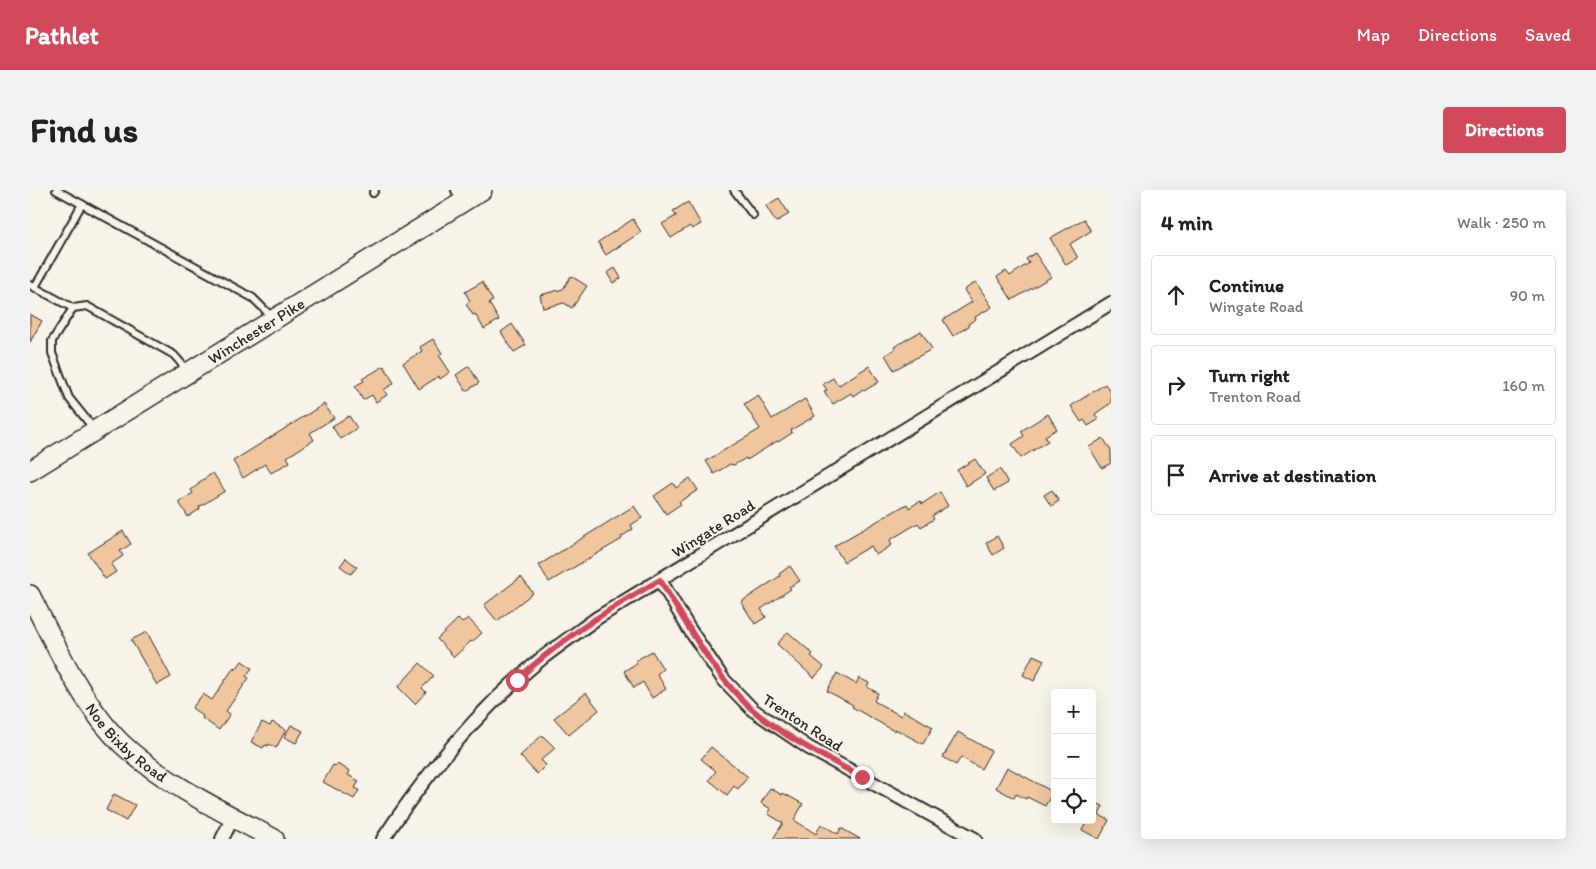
<!DOCTYPE html>
<meta charset="utf-8">
<style>
:root{--surface:#fff;--page:#f2f2f2;--text:#222;--muted:#767676;--line:#e0e0e0;--accent:#d1495b}
body{margin:0;font-family:Itim,sans-serif;background:var(--page);color:var(--text)}
.controls{position:absolute;right:15px;bottom:15px;display:grid;overflow:hidden;border-radius:5px;box-shadow:0 5px 20px #0002}
.controls button{width:45px;height:45px;display:grid;place-items:center;padding:0;border:0;border-bottom:1px solid var(--line);background:var(--surface);color:var(--text);font:25px sans-serif}
.stop{position:absolute;width:15px;height:15px;margin:-11px;border:4px solid #d1495b;border-radius:50%;background:#fff}
.stop.end{background:#d1495b;border-color:#fff;box-shadow:0 1px 5px #0008}
.list{margin:0;padding:0;list-style:none}
h2{display:flex;justify-content:space-between;align-items:center;height:65px;margin:0;padding:0 20px;font-size:21px}
h2 small{font-size:16px;font-weight:400;color:var(--muted)}
.list li{display:grid;grid-template-columns:32px 1fr auto;gap:15px;align-items:center;box-sizing:border-box;height:80px;margin:0 10px 10px;padding:0 10px;border:1px solid var(--line);border-radius:5px}
.list b{display:block;font-size:19px;white-space:nowrap}
.list p{margin:0;font-size:16px;white-space:nowrap;color:var(--muted)}
.list em{font-size:16px;font-style:normal;color:var(--muted)}
.icon{flex:none;width:28px;height:28px;fill:none;stroke:currentColor;stroke-width:2;stroke-linecap:round;stroke-linejoin:round}
.map{position:relative;flex:none;width:1081px;height:649px;overflow:hidden;border-radius:5px}
header{display:flex;align-items:center;gap:30px;box-sizing:border-box;height:70px;padding:0 25px;background:var(--accent);color:#fff}
header strong{font-size:24px}
nav{display:flex;gap:28px;margin-inline-start:auto;font-size:18px}
.intro{display:flex;align-items:center;justify-content:space-between;box-sizing:border-box;height:120px;padding:0 30px}
h1{margin:0;font-size:35px}
.button{padding:12px 22px;border-radius:5px;background:var(--accent);color:#fff;font-size:18px;font-weight:700}
main{display:flex;gap:30px;padding:0 30px}
aside{flex:1;background:var(--surface);border-radius:5px;box-shadow:0 5px 20px #0002}
.map>svg:first-child{display:block}
.building{fill:#f0c69f;stroke:#2b2b2b}
.lines{fill:none;stroke-linecap:round;stroke-linejoin:round}
.lane-casing{stroke:#2b2b2b;stroke-width:10}
.street-casing{stroke:#2b2b2b;stroke-width:16}
.secondary-casing{stroke:#2b2b2b;stroke-width:22}
.lane{stroke:#f7f3e8;stroke-width:6}
.street{stroke:#f7f3e8;stroke-width:12}
.secondary{stroke:#f7f3e8;stroke-width:19}
.route{stroke:#d1495b;stroke-width:6}
.labels{text-anchor:middle;stroke-width:4;stroke-linejoin:round;paint-order:stroke}
.street-label{font-size:16px;fill:#2b2b2b;stroke:#f7f3e8}
</style>
<header>
<strong>Pathlet</strong>
<nav><a>Map</a><a>Directions</a><a>Saved</a></nav>
</header>
<div class="intro"><h1>Find us</h1><a class="button">Directions</a></div>
<main>
<div class="map">
<svg width="1081" height="649" viewBox="0 0 1081 649">
<rect width="100%" height="100%" fill="#f7f3e8"/>
<filter id="ink" filterUnits="userSpaceOnUse"><feTurbulence type="fractalNoise" baseFrequency=".02" numOctaves="2"/><feDisplacementMap in="SourceGraphic" scale="10" xChannelSelector="R" yChannelSelector="G"/><feConvolveMatrix kernelMatrix="1 2 1 2 8 2 1 2 1" color-interpolation-filters="sRGB"/></filter>
<g filter="url(#ink)">
<g class="building">
<polygon points="749,8 759,24 746,32 736,16"/>
<polygon points="658,12 671,34 662,39 660,36 641,48 632,34 646,26 643,21"/>
<polygon points="603,29 611,42 576,65 568,52"/>
<polygon points="1054,29 1061,41 1040,54 1048,68 1036,75 1020,48"/>
<polygon points="1005,63 1021,87 982,110 967,87 976,81 980,86 999,73 996,69"/>
<polygon points="585,78 591,88 583,93 577,83"/>
<polygon points="541,86 557,96 542,118 534,113 513,118 510,105 533,99"/>
<polygon points="452,92 463,111 459,113 469,130 454,139 445,124 443,125 436,114 440,111 435,102"/>
<polygon points="946,92 962,117 945,127 946,129 938,134 939,136 923,146 913,130 942,112 934,100"/>
<polygon points="0,124 12,131 0,152"/>
<polygon points="482,134 496,155 484,162 471,142"/>
<polygon points="891,141 902,159 864,180 855,165 865,159 864,157"/>
<polygon points="403,149 412,163 409,165 420,182 410,189 409,186 389,199 373,173 392,161 390,157"/>
<polygon points="354,176 364,193 354,200 357,205 346,212 342,205 333,210 325,196 334,191 332,189"/>
<polygon points="439,176 449,193 436,201 426,185"/>
<polygon points="839,176 849,192 834,201 833,199 823,206 821,203 803,214 794,201 797,200 793,194 803,188 807,194 808,193 809,195"/>
<polygon points="1075,194 1081,202 1081,213 1065,224 1068,230 1058,236 1054,230 1051,232 1041,216"/>
<polygon points="728,205 742,229 775,209 785,226 761,240 762,243 748,252 747,251 717,270 716,268 704,275 700,274 684,284 676,271 730,239 714,214"/>
<polygon points="294,214 304,228 280,243 284,250 257,267 260,272 241,283 235,274 213,288 203,271"/>
<polygon points="1018,224 1027,239 1015,246 1018,251 991,268 982,254 994,246 991,241"/>
<polygon points="319,226 327,238 310,249 302,236"/>
<polygon points="1073,248 1081,260 1081,273 1072,278 1059,257"/>
<polygon points="945,269 955,284 936,296 927,280"/>
<polygon points="970,279 978,293 964,301 956,288"/>
<polygon points="183,283 195,301 169,317 170,319 158,327 149,312 163,303 161,300 169,294 168,293"/>
<polygon points="660,288 668,300 649,312 651,314 636,324 624,306 643,293 646,298"/>
<polygon points="1022,300 1029,311 1021,316 1014,305"/>
<polygon points="910,302 918,316 902,326 904,329 891,337 888,333 860,350 862,355 846,365 841,356 814,372 804,356 877,314 879,318 890,311 892,314"/>
<polygon points="604,316 612,328 601,335 603,339 591,347 592,349 519,392 509,375"/>
<polygon points="93,341 101,354 90,361 93,366 81,374 86,382 75,389 58,363"/>
<polygon points="967,346 974,358 963,365 956,353"/>
<polygon points="316,368 327,377 321,384 310,376"/>
<polygon points="760,376 770,391 759,397 761,399 731,419 736,427 725,434 711,412 750,386 749,384"/>
<polygon points="491,387 503,403 467,431 454,415"/>
<polygon points="438,428 452,443 442,452 441,451 424,467 407,449 428,429 432,433"/>
<polygon points="117,442 141,487 127,495 101,450"/>
<polygon points="758,442 783,464 781,466 794,477 784,488 747,454"/>
<polygon points="622,461 633,479 627,484 636,499 622,508 613,492 604,498 594,481 607,473 605,471"/>
<polygon points="1003,465 1014,470 1004,491 993,485"/>
<polygon points="212,471 222,478 216,486 219,488 196,521 200,524 189,540 172,528 173,526 162,518 173,504 182,510 204,477 206,479"/>
<polygon points="390,473 404,486 392,498 396,502 385,514 368,497"/>
<polygon points="807,483 826,494 829,488 839,493 837,497 848,503 844,511 871,526 874,521 903,537 893,554 865,539 864,541 852,534 822,517 823,515 797,501"/>
<polygon points="556,503 569,520 539,545 524,528"/>
<polygon points="232,532 240,536 242,532 256,540 246,558 239,554 238,556 235,555 233,558 221,552"/>
<polygon points="261,535 273,541 266,553 254,547"/>
<polygon points="928,542 961,561 951,579 931,567 926,575 913,567"/>
<polygon points="512,545 525,558 511,570 516,575 507,584 490,566"/>
<polygon points="681,557 718,587 708,599 704,596 697,605 679,590 686,581 671,569"/>
<polygon points="307,574 320,581 318,585 329,591 325,598 329,600 324,609 293,592 303,575 306,576"/>
<polygon points="977,577 1023,602 1015,616 997,607 996,609 986,604 984,608 966,598"/>
<polygon points="740,598 752,605 753,603 773,614 764,630 786,644 791,634 808,644 811,638 830,649 743,649 753,633 738,624 741,619 731,613"/>
<polygon points="84,604 105,615 96,631 76,620"/>
<polygon points="1062,611 1073,616 1069,625 1079,630 1069,649 1052,640 1058,630 1062,630"/>
</g>
<g class="lines">
<defs>
<g id="lane">
<polyline points="26,0 223,108 242,127"/>
<polyline points="704,0 723,25"/>
<polyline points="343,3 345,0"/>
<polyline points="0,95 43,118"/>
<polyline points="5,97 52,14"/>
<polyline points="64,239 39,208 22,163 22,151 43,118 57,116 144,165 157,180"/>
</g>
<g id="street">
<polyline points="428,0 435,11"/>
<polyline points="630,390 658,437 693,489 723,520 779,558 945,649"/>
<polyline points="192,649 203,627"/>
<path d="M353,649C398,581 448,520 511,469C529,455 548,442 567,428L1081,113"/>
</g>
<g id="secondary">
<path id="s1" d="M0,281L452,0"/>
<path id="s2" d="M0,405C24,452 54,518 92,554C132,592 195,623 244,649"/>
</g>
</defs>
<use href="#lane" class="lane-casing"/>
<use href="#street" class="street-casing"/>
<use href="#secondary" class="secondary-casing"/>
<use href="#lane" class="lane"/>
<use href="#street" class="street"/>
<use href="#secondary" class="secondary"/>
</g>
</g>
<g class="lines" filter="url(#ink)">
<path class="route" d="M487,490C529,450 580,418 630,390C655,431 687,490 724,521C756,548 795,567 832,587"/>
</g>
<g class="labels">
<g class="street-label">
<text dy="6" stroke="none"><textPath href="#s1" startOffset="266">Winchester Pike</textPath></text>
<text transform="translate(683 338) rotate(-32)" y="6">Wingate Road</text>
<text transform="translate(773 532) rotate(33)" y="6">Trenton Road</text>
<text dy="6" stroke="none"><textPath href="#s2" startOffset="178">Noe Bixby Road</textPath></text>
</g>
</g>
</svg>
<div class="controls">
<button>+</button>
<button>−</button>
<button><svg class="icon" aria-label="locate" viewBox="0 0 24 24"><circle cx="12" cy="12" r="6"/><path d="M12 2v4M12 18v4M2 12h4M18 12h4"/></svg></button>
</div>
<div class="stop" style="left:487px;top:490px"></div>
<div class="stop end" style="left:832px;top:587px"></div>
</div>
<aside>
<h2>4 min<small>Walk · 250 m</small></h2>
<ul class="list">
<li><svg class="icon" aria-label="ahead" viewBox="0 0 24 24"><path d="M12 20V5M6 11l6-6 6 6"/></svg><div><b>Continue</b><p>Wingate Road</p></div><em>90 m</em></li>
<li><svg class="icon" aria-label="right" viewBox="0 0 24 24"><path d="M7 20v-9h11M14 6l5 5-5 5"/></svg><div><b>Turn right</b><p>Trenton Road</p></div><em>160 m</em></li>
<li><svg class="icon" aria-label="arrive" viewBox="0 0 24 24"><path d="M6 21V4h12l-3 4 3 4H6"/></svg><div><b>Arrive at destination</b></div></li>
</ul>
</aside>
</main>
